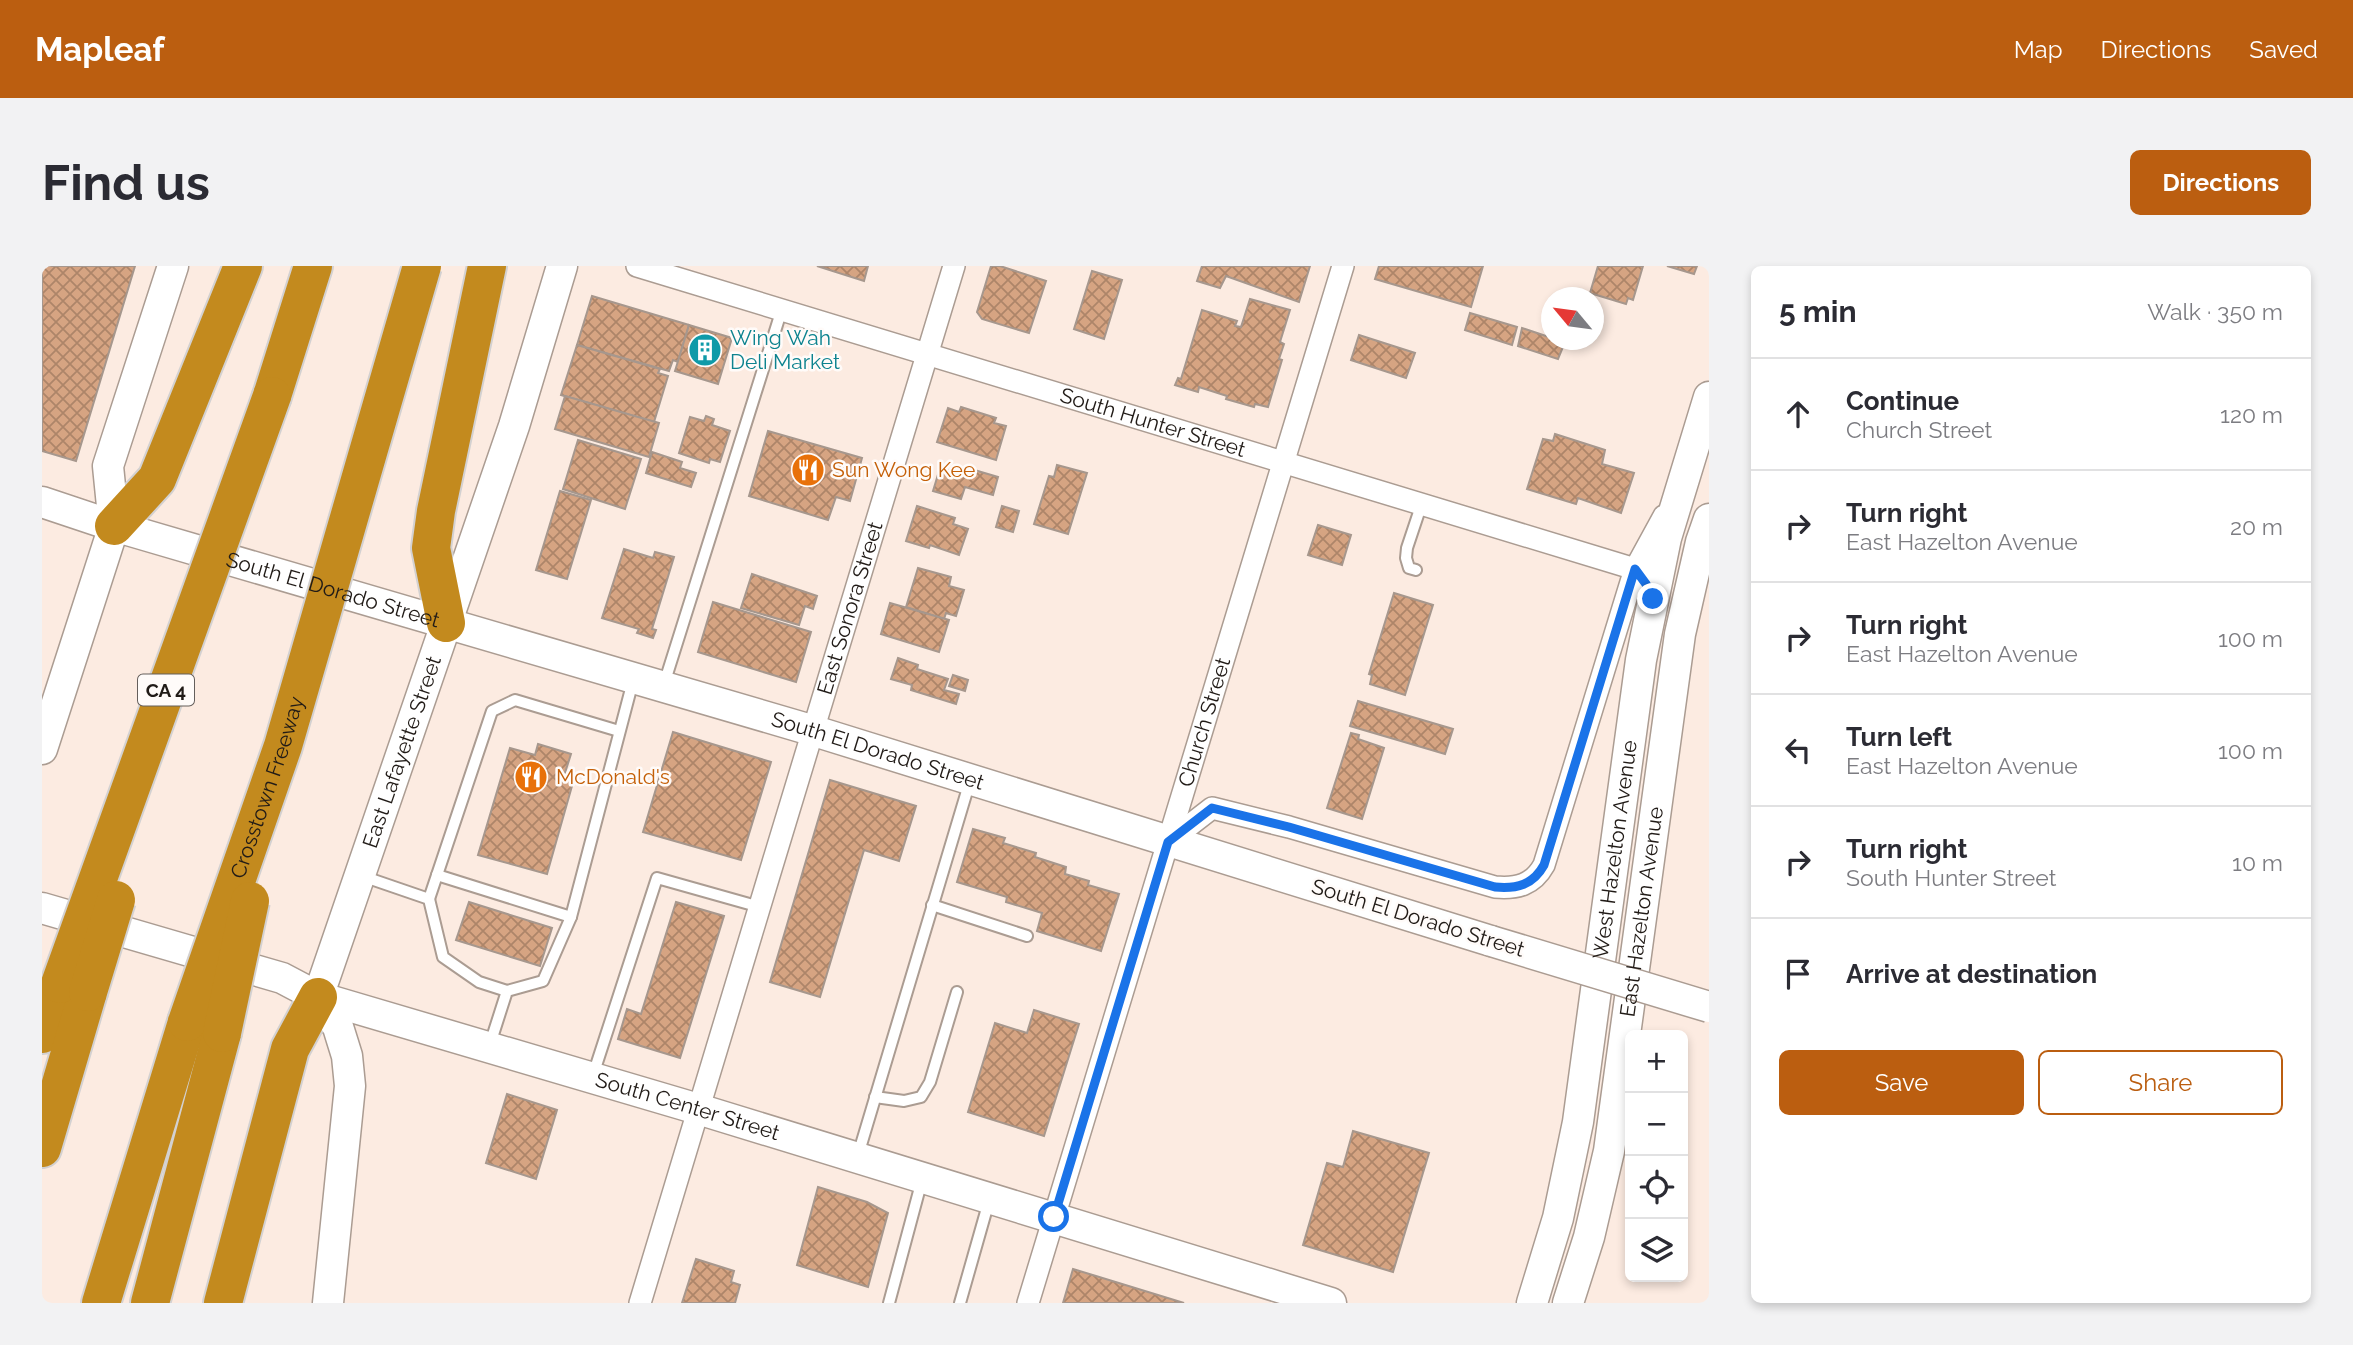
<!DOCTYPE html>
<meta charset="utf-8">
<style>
:root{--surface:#fff;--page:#f2f2f3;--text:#2b2b33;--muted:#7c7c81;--line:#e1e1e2;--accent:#bb5e10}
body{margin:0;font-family:Raleway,sans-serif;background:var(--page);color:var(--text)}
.controls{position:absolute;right:21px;bottom:21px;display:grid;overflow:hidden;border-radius:10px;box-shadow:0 4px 10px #0003}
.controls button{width:63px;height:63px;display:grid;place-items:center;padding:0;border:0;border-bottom:2px solid var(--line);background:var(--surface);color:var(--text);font:35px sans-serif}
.compass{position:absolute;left:1499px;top:21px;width:63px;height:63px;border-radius:50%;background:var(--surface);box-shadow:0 4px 10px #0003;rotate:299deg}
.stop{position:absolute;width:21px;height:21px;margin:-16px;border:5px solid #1a73e8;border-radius:50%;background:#fff}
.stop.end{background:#1a73e8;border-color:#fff;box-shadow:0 2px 7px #0008}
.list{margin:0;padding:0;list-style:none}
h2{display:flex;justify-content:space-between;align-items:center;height:91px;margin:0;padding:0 28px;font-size:30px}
h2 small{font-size:23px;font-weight:400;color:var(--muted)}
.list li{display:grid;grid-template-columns:46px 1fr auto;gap:21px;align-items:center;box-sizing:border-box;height:112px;padding:0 28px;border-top:2px solid var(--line)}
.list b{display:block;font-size:26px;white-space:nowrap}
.list p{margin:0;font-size:23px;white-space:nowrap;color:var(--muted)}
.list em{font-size:23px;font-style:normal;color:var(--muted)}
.actions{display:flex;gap:14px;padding:21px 28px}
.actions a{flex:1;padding:16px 0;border:2px solid var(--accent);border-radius:10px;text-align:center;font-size:24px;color:var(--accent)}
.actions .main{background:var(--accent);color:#fff}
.icon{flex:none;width:38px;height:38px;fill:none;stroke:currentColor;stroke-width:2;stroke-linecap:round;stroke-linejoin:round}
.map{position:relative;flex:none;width:1667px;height:1037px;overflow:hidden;border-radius:10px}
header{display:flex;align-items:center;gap:42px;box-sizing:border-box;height:98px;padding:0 35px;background:var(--accent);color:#fff}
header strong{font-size:33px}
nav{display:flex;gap:38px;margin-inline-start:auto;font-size:24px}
.intro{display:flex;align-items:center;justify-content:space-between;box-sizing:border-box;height:168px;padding:0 42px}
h1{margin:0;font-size:49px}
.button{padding:18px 32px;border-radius:10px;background:var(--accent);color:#fff;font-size:24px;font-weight:700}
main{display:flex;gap:42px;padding:0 42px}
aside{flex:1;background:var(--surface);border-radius:10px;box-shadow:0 4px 10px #0003}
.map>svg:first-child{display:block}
.building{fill:url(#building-cross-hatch);stroke:#a6978d;stroke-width:2}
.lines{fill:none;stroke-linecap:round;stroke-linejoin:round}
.lane-casing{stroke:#ab9c92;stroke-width:14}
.street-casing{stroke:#ab9c92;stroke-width:24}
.secondary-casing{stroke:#ab9c92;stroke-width:33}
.highway-casing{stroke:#d3d1d1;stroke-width:42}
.lane{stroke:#fff;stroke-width:10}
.street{stroke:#fff;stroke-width:21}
.secondary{stroke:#fff;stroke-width:30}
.highway{stroke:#c38a1e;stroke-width:38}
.secondary-bridge-casing{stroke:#ab9c92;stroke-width:33;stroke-linecap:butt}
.highway-bridge-casing{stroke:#d3d1d1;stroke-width:42;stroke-linecap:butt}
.secondary-bridge{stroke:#fff;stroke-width:30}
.highway-bridge{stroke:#c38a1e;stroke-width:38}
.route{stroke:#1a73e8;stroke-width:9}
.labels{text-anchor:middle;stroke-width:5;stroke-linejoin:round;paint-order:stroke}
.shield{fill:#fffbf9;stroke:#645e5b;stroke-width:2}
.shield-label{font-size:19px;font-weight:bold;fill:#211b17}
.culture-label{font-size:21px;fill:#0d838f;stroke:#fffbf9;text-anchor:start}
.street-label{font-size:21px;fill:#211b17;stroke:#fffbf9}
.food-label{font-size:21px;fill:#c56008;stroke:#fffbf9;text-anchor:start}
</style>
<header>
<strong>Mapleaf</strong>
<nav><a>Map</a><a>Directions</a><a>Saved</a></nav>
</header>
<div class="intro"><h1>Find us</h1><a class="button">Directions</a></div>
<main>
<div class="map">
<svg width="1667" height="1037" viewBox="0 0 1667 1037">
<defs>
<pattern id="building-cross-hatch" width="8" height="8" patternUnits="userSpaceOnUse" patternTransform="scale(1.75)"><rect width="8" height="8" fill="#d6a482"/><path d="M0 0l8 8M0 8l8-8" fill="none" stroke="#ad8569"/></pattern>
</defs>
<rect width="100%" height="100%" fill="#fcebe1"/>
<g class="building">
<polygon points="0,0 93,0 34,195 0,185"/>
<polygon points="775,0 826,0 822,15"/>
<polygon points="949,0 958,0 1004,15 987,67 940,53 935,46"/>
<polygon points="1160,0 1268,0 1257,36 1184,10 1178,22 1155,15"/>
<polygon points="1337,0 1441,0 1429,41 1333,13"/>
<polygon points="1556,0 1601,0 1591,34 1586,32 1584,38 1548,27"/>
<polygon points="1625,0 1655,0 1652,8"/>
<polygon points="1050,5 1080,14 1062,73 1032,63"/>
<polygon points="550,30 647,59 636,96 631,94 627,105 535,79"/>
<polygon points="1208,33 1248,44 1238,76 1242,78 1237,93 1240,94 1226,141 1213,138 1212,141 1184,133 1185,130 1157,121 1156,126 1133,119 1136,112 1139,113 1160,44 1195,55 1193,60 1199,61"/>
<polygon points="1428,47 1475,61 1470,79 1423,64"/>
<polygon points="647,59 690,72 676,118 633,105"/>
<polygon points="1480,62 1510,72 1510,74 1523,76 1516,93 1476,80"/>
<polygon points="1317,69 1373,87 1364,112 1309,94"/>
<polygon points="535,79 618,103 616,107 626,110 612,156 519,129"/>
<polygon points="523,130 617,157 607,191 513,163"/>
<polygon points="919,141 954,152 952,157 964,160 954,194 895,176 906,142 917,146"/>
<polygon points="664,150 672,153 670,159 688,165 678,196 668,193 667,197 637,187 648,151 662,155"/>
<polygon points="726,165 820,192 808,235 794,231 786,254 707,230"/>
<polygon points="1513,168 1563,184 1560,198 1592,207 1579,247 1536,232 1534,238 1485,223 1501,173 1511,175"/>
<polygon points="536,174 599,193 583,243 521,223"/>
<polygon points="610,186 640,196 638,202 654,207 649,221 604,207"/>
<polygon points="1015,199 1045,207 1026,268 992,258 1007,210 1012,211"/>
<polygon points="898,202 926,210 929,203 956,211 951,229 923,221 919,233 891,225"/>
<polygon points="518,225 549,234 525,313 494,304"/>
<polygon points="875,240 913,252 911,258 926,263 917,289 888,279 887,282 864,275"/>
<polygon points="960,240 977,245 971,266 954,261"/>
<polygon points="1276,259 1309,269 1300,299 1266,289"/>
<polygon points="582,283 611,292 613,286 632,291 610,363 614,364 611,372 595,367 597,363 560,352"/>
<polygon points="876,302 909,311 907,320 922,324 914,350 904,347 902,353 864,341"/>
<polygon points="710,308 775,330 771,343 763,340 757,359 699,342"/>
<polygon points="1352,327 1391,339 1363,429 1328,418 1330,409 1327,408"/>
<polygon points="671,336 769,366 754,416 656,386"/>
<polygon points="848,337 907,354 897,386 839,368"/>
<polygon points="856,392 876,399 875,403 906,413 902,424 917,428 914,438 869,424 870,419 849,413"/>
<polygon points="911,409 926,414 923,425 907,420"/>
<polygon points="1316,435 1411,463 1403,488 1308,460"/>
<polygon points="631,466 729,496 699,594 601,566"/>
<polygon points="1309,467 1317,469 1316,473 1342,482 1320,553 1285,542"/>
<polygon points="496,478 529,488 522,510 532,513 505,608 436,589 468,482 493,489"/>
<polygon points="788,514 874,540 857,595 822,584 778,731 728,716"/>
<polygon points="931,563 963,572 961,577 994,587 993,591 1024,601 1023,608 1047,615 1046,619 1077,628 1059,685 995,665 1000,647 964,636 965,631 915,616"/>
<polygon points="427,636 510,662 498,700 414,674"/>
<polygon points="634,636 682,650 638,792 576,773 585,743 599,748"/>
<polygon points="992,744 1037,758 1002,870 926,846 953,757 985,767"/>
<polygon points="465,828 515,844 494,913 444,897"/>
<polygon points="1311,865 1387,887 1351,1006 1261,979 1285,897 1301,901"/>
<polygon points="776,921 825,936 846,947 826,1021 755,999"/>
<polygon points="654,993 692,1005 689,1016 698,1019 693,1037 640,1037"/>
<polygon points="1031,1003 1054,1010 1142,1037 1021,1037"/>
</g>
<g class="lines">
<defs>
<g id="lane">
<polyline points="1374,304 1367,302 1364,292 1365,282 1380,237"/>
<polyline points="622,418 740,43"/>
<polyline points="395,609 529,651"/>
<polyline points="320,610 387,633 401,691 437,716 465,725"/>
<polyline points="387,633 450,445 473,434 577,465"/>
<polyline points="890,639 985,670"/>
<polyline points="448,778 465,725 501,715 529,651 591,415"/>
<polyline points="551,809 615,612 718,641"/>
<polyline points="833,831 862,835 879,831 888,816 915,726"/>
<polyline points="816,889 928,515"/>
<polyline points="847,1037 880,914"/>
<polyline points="918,1037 947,935"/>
</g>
<g id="street">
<path id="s1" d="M595,0L1593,303L1604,318L1611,333"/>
<path d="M1126,576L1170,542L1247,561L1453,621C1475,623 1491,619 1502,599L1593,303L1622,250"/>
<path id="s2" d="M598,1037C702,691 807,346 912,0"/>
<path id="s3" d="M986,1037L1301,0"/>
</g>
<g id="secondary">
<path id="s4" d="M0,236L72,260L769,464L1449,675"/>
<polyline points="0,483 72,260 66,200 131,0"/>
<path id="s5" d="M0,642L240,712L276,731L656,843L1289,1037"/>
<path id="s6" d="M276,731L472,160L520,0"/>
<polyline points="276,731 296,761 305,790 308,820 286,1037"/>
<path id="s7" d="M1490,1037L1516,952L1536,856L1599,394L1624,272L1667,131"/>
<path id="s8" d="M1526,1037L1547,971L1567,885L1638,368L1659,276L1667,253"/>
</g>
<g id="highway">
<polyline points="230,130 271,0"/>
<polyline points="72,260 115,213 201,0"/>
<polyline points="404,357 389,282 394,245 445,0"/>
<polyline points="0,768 18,718"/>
<polyline points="0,882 46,726"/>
<polyline points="59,1037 145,756"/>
<polyline points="108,1037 180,767"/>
<polyline points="181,1037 248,783 276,731"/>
</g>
</defs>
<use href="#lane" class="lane-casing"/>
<use href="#street" class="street-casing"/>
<use href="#secondary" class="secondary-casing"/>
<use href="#highway" class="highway-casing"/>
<use href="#lane" class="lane"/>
<use href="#street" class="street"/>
<use href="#secondary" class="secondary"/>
<use href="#highway" class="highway"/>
<defs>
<polyline id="secondary-bridge" points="1449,675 1667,741"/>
<g id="highway-bridge">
<polyline points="18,718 230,130"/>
<polyline points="46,726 74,634"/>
<path id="s9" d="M145,756L241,480L380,0"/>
<polyline points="180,767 208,635"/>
</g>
</defs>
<use href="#secondary-bridge" class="secondary-bridge-casing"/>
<use href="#highway-bridge" class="highway-bridge-casing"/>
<use href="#secondary-bridge" class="secondary-bridge"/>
<use href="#highway-bridge" class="highway-bridge"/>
</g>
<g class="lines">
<path class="route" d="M1012,951L1126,576L1170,542L1247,561L1453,621C1475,623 1491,619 1502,599L1593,303L1604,318L1611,333"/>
</g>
<defs>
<symbol id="building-disc" viewBox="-11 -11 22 22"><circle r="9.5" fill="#0f9aa8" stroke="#fffbf9"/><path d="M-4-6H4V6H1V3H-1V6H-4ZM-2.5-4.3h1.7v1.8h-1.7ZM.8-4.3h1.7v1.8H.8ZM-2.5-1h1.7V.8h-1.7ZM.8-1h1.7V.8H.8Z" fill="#fff"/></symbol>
<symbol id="restaurant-disc" viewBox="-11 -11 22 22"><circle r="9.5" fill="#e8710a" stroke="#fffbf9"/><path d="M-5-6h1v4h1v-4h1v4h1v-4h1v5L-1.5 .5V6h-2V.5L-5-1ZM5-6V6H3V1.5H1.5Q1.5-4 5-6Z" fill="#fff"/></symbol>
</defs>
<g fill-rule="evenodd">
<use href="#building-disc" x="644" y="65" width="38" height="38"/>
<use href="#restaurant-disc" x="747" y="185" width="38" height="38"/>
<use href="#restaurant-disc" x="470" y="492" width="38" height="38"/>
</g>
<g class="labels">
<rect class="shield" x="96" y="408.5" width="56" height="31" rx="5"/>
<g class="shield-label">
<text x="124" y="431">CA 4</text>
</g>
<g class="culture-label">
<text x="688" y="79">Wing Wah<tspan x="688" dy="24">Deli Market</tspan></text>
</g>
<g class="street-label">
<text dy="7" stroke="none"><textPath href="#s1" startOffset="539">South Hunter Street</textPath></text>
<text dy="7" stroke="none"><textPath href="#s4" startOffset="304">South El Dorado Street</textPath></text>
<text dy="7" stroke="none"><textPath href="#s2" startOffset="726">East Sonora Street</textPath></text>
<text dy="7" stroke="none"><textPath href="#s3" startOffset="607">Church Street</textPath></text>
<text dy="7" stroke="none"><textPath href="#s4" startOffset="872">South El Dorado Street</textPath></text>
<text dy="7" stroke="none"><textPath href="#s6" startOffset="259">East Lafayette Street</textPath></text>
<text dy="7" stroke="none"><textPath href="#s9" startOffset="248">Crosstown Freeway</textPath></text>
<text dy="7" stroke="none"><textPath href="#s7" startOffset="462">West Hazelton Avenue</textPath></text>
<text dy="7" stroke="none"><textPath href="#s8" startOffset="399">East Hazelton Avenue</textPath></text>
<text transform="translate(1376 652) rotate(17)" y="7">South El Dorado Street</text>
<text dy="7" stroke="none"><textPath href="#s5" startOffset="676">South Center Street</textPath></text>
</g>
<g class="food-label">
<text x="790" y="211">Sun Wong Kee</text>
<text x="514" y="518">McDonald's</text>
</g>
</g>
</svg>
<div class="controls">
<button>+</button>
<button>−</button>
<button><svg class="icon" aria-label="locate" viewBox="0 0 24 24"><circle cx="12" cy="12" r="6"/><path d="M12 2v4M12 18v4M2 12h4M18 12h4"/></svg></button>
<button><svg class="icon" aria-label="layers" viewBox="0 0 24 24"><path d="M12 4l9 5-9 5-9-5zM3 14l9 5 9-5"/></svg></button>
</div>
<svg class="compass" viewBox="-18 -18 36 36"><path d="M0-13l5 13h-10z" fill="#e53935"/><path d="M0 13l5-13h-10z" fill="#7c7c81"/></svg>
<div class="stop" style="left:1012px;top:951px"></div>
<div class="stop end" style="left:1611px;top:333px"></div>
</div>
<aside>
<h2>5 min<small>Walk · 350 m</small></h2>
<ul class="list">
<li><svg class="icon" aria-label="ahead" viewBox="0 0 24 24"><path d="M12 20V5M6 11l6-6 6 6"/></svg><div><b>Continue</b><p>Church Street</p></div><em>120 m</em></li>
<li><svg class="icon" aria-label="right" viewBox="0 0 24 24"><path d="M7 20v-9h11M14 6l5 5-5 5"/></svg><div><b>Turn right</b><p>East Hazelton Avenue</p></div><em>20 m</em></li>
<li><svg class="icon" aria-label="right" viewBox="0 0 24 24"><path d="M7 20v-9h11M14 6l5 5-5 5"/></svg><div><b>Turn right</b><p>East Hazelton Avenue</p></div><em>100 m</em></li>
<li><svg class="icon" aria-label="left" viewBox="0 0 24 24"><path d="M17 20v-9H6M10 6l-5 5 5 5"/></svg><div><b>Turn left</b><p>East Hazelton Avenue</p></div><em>100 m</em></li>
<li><svg class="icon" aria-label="right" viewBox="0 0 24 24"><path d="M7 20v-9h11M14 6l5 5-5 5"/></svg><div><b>Turn right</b><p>South Hunter Street</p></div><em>10 m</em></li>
<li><svg class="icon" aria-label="arrive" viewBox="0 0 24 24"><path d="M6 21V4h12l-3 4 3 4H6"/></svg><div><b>Arrive at destination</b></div></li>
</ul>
<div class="actions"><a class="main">Save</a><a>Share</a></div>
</aside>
</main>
